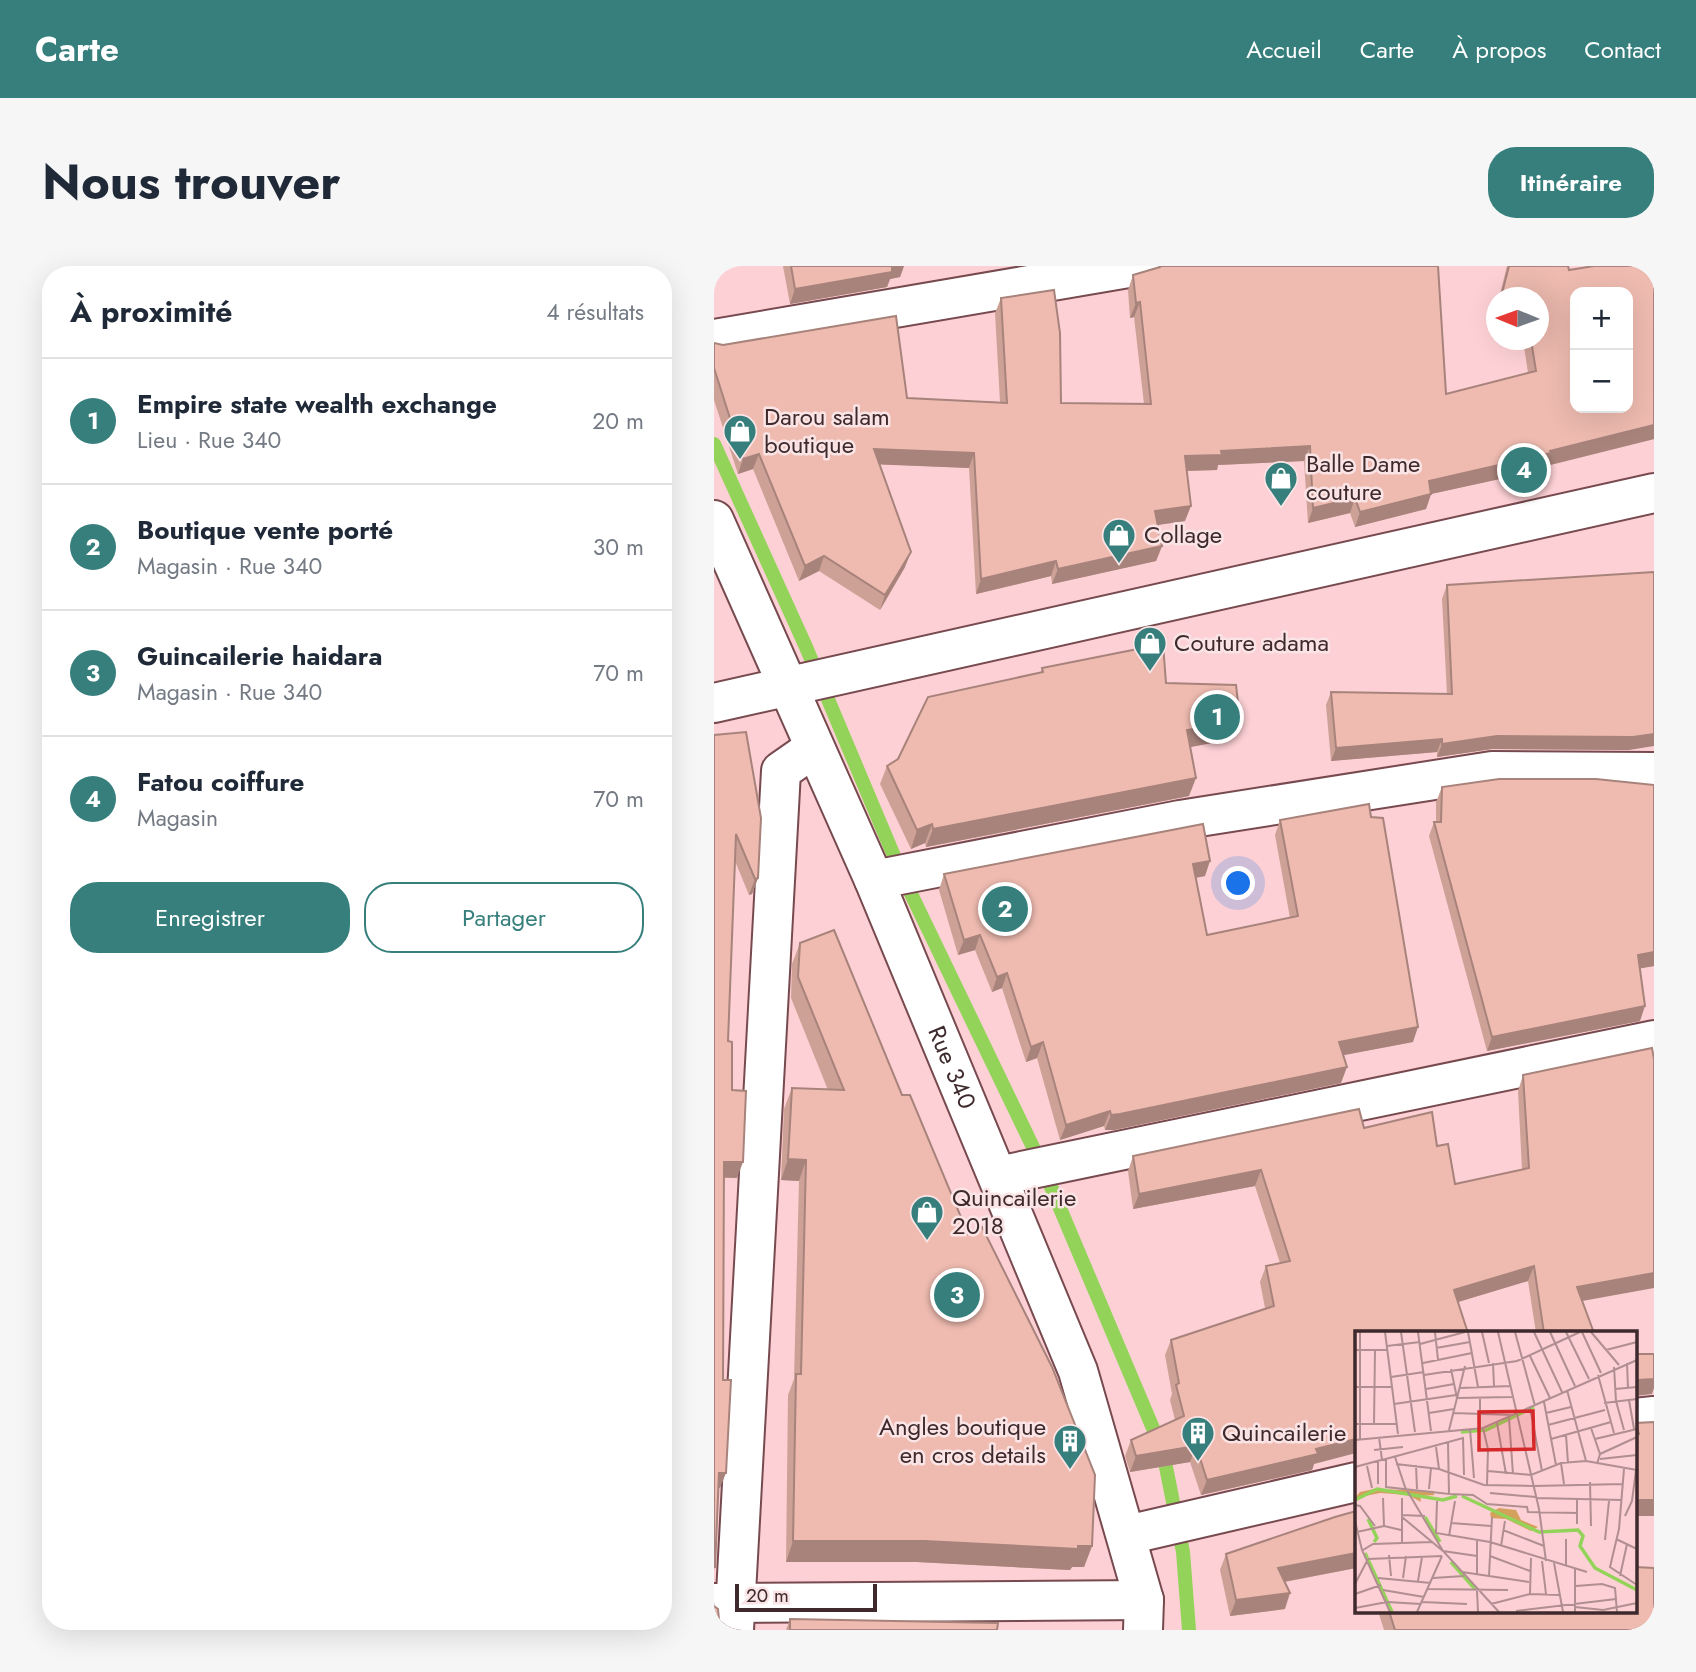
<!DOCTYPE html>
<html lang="fr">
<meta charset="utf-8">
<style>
:root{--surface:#fff;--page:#f6f6f7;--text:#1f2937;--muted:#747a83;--line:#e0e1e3;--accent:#367f7c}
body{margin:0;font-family:Jost,sans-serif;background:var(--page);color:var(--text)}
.controls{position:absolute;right:21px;top:21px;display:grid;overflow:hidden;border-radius:14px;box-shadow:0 7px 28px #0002}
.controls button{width:63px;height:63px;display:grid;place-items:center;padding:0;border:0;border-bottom:2px solid var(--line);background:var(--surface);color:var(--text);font:35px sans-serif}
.compass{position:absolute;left:772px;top:21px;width:63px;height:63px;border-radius:50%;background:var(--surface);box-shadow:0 7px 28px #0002;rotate:271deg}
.scale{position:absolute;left:21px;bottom:18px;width:142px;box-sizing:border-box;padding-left:7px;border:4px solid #3e2a2c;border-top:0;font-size:19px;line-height:24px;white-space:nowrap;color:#3e2a2c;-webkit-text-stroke:5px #fae4e5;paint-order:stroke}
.you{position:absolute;left:525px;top:618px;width:24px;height:24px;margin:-18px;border:5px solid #fff;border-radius:50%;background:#1a73e8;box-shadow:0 0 0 10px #1a73e833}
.badge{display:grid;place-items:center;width:46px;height:46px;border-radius:50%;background:var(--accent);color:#fff;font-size:23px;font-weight:700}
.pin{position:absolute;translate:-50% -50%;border:4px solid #fff;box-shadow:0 2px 7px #0006}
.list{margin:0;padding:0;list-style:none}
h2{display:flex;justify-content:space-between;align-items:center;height:91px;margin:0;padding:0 28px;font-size:30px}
h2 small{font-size:23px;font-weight:400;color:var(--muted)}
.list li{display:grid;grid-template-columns:46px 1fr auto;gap:21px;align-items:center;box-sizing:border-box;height:126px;padding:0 28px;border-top:2px solid var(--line)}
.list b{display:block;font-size:26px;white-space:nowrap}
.list p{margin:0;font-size:23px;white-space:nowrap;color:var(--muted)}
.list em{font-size:23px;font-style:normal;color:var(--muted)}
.actions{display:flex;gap:14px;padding:21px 28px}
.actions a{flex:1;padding:16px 0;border:2px solid var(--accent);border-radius:28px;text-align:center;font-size:24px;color:var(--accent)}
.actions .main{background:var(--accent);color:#fff}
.map{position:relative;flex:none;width:940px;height:1364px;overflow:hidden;border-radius:28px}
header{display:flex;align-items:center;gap:42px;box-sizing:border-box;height:98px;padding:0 35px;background:var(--accent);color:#fff}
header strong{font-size:33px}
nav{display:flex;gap:38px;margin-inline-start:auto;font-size:24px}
.intro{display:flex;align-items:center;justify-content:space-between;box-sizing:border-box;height:168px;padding:0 42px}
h1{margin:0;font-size:49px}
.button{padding:18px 32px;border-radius:28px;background:var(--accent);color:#fff;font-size:24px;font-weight:700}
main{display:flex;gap:42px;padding:0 42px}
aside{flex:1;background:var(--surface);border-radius:28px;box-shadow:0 7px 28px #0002}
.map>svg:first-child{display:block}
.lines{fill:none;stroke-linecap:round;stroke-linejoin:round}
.stream{stroke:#94d359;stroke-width:14}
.street-casing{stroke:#774a4f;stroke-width:42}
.secondary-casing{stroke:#774a4f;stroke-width:42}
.street{stroke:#fff;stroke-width:38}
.secondary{stroke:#fff;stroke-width:38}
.wall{fill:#cea197}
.shaded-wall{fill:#a7837b}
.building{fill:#efbbb0;stroke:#a7837b;stroke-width:2;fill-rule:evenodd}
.labels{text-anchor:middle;stroke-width:5;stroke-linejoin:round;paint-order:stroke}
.poi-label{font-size:24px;fill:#3e2a2c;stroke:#fae4e5;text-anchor:start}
.street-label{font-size:24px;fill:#3e2a2c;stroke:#fae4e5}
.inset-river{fill:none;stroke:#94d359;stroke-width:3.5}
.inset-road{fill:none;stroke:#b08e91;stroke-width:2}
.view{fill:#d62828;fill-opacity:0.15;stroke:#d62828;stroke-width:3.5}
.inset-edge{fill:none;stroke:#3e2a2c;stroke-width:3.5}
</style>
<header>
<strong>Carte</strong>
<nav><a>Accueil</a><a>Carte</a><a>À propos</a><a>Contact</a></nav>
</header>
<div class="intro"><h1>Nous trouver</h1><a class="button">Itinéraire</a></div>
<main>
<aside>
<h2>À proximité<small>4 résultats</small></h2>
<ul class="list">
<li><span class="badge">1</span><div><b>Empire state wealth exchange</b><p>Lieu · Rue 340</p></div><em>20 m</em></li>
<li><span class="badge">2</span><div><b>Boutique vente porté</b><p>Magasin · Rue 340</p></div><em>30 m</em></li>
<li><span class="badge">3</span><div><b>Guincailerie haidara</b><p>Magasin · Rue 340</p></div><em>70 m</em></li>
<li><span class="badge">4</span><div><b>Fatou coiffure</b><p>Magasin</p></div><em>70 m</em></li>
</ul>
<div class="actions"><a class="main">Enregistrer</a><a>Partager</a></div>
</aside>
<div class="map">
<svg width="940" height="1364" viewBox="0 0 940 1364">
<rect width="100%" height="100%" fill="#fcd0d4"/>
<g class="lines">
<polyline class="stream" points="0,178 92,381 188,609 329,902 449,1186 469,1286 475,1364"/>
<defs>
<g id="street">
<polyline points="0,73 426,0"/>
<polyline points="0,437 940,227"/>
<polyline points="160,614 466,554 778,505 940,506"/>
<polyline points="284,910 940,774"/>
<polyline points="921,1152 940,1150"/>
<polyline points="413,1269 642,1216"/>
<polyline points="0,1337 430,1334"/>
<polyline points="20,1364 67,505 100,482"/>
</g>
<g id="secondary">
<path id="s1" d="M0,254L160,614L364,1105L430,1334L429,1364"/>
</g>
</defs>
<use href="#street" class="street-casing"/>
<use href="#secondary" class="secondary-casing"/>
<use href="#street" class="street"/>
<use href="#secondary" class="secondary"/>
</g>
<g class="wall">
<polygon points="69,0 190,0 186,11 176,13 173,21 76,38"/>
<polygon points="793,0 854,0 855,4 940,0 940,173 832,200 831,203 717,228 712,243 641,261 636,247 594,257 590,195 504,199 503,204 473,205 471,255 444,259 448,280 442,295 338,318 337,310 262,328 255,202 165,198 191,301 166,344 105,305 85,315 39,203 24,208 0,134 0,77 193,132 286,136 281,47 287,32 347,137 430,138 420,51 416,52 414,24 419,9 446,1 732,128 814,107 809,74 824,74 824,32 785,32"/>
<polygon points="733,319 915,484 778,483 723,491 723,486 617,495 612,439 617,426 733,428 728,333"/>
<polygon points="328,402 452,417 526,455 519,473 476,481 475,530 212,581 211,577 197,583 166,518 173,500 327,406"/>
<polygon points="0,469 44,612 38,628 35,629 21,595 14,775 23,912 10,912 6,1222 4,1222 1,1301 0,1304"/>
<polygon points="728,521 940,700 926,702 926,755 773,785 715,570 720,556 722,556 722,536"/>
<polygon points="657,551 699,776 629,789 627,817 400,864 391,864 390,860 346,874 323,792 312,796 288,722 278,726 261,684 244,689 225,624 230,608 491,610 482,612 493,669 576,652 561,569 566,554"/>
<polygon points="86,677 188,829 378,1280 370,1301 358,1301 356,1304 203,1296 72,1296 74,1129 80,1113 85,915 67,914 70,843 78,822 114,824 77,732 78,698"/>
<polygon points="809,809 868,1035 880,1067 822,1067 814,1015 744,1036 600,1198 598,1204 487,1229 476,1196 416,1206 411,1190 417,1174 461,1154 456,1134 458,1128 451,1089 457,1074 551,1042 546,1016 552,1000 566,997 541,920 419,943 414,905 419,890 650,862 723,880 741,918 808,903 804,825"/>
<polygon points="940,1156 940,1250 921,1250 921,1159 922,1157"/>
<polygon points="642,1245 642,1302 571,1316 571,1343 516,1350 506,1304 512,1288"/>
<polygon points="664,1345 921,1345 940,1364 670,1364"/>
<polygon points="76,1353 283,1364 72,1364"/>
</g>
<g class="shaded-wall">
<polygon points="177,0 190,0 186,11 176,13 173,21 76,38 81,23"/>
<polygon points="809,24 807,32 786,32 788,27"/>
<polygon points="426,36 420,51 416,52 422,37"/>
<polygon points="940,159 940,173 832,200 831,203 717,228 712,243 641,261 646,246 715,215"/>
<polygon points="596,180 590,195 504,199 503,204 465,205 471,190 507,185"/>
<polygon points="160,183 260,187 255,202 154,198"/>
<polygon points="45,188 39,203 24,208 29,193"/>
<polygon points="641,232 636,247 594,257 599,242"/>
<polygon points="477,240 471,255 436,260 441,245"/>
<polygon points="448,280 442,295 338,318 344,303"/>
<polygon points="197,286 191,301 166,344 171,329"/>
<polygon points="110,290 105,305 85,315 91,300"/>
<polygon points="342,295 337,310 262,328 267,313"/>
<polygon points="526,455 519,473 466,483 473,464"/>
<polygon points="940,468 940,480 915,484 778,483 723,491 728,478 783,470"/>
<polygon points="728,473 723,486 617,495 622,482"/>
<polygon points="482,512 475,530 212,581 219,563"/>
<polygon points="218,558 211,577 197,583 203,564"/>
<polygon points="496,595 491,610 473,613 479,598"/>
<polygon points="44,612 38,628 35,629 41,613"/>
<polygon points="266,669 261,684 244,689 250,674"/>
<polygon points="940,686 940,700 918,704 924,689"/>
<polygon points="293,707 288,722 278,726 283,711"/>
<polygon points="931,740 926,755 773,785 778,771"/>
<polygon points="704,761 699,776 620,791 625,776"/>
<polygon points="329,776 323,792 312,796 317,781"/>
<polygon points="633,801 627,817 400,864 391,864 397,849"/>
<polygon points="396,845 390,860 346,874 352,859"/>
<polygon points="74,893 92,894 85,915 67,914"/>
<polygon points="10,896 29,896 23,912 5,911"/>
<polygon points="547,904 541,920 419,943 425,928"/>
<polygon points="820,1000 814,1015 734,1039 740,1024"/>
<polygon points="940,1007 940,1022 857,1037 863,1021"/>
<polygon points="940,1113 940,1122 938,1128 921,1130 921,1116 924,1114"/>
<polygon points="642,1173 642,1187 600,1198 598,1204 487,1229 493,1214 602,1183"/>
<polygon points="482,1180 476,1196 416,1206 422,1190"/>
<polygon points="5,1207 12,1207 6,1222 0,1222"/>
<rect x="921" y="1234" width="19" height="16"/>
<polygon points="79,1275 211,1275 378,1280 370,1301 358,1301 356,1304 203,1296 72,1296"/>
<polygon points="642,1287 642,1302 558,1318 564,1302"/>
<polygon points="576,1327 571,1343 516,1350 522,1334"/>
</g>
<g class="building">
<polygon points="77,0 178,0 178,6 81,23"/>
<path d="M447,0H724L732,128L822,105L817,74H824V32H811L809,24L788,27L795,0H854L855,4L880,0H940V159L836,185L837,187L715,215L717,228L646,246L641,232L599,242L596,180L507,185L508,189L471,190L477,240L441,245L448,280L344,303L342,295L267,313L260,187L160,183L197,286L171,329L110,290L91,300L45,188L29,193L0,102V77L9,79L182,50L193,132L293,137L287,32L340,24L346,67L347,137L437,138L426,36L422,37L419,9L446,1ZM861,26H914V142H861Z"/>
<polygon points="940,306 940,468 919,471 783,470 728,478 728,473 622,482 617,426 738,428 733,319"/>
<polygon points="449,378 452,417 522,419 526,455 473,464 482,512 219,563 218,558 203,564 173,500 184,493 214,431 329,406 328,402"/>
<polygon points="32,466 47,552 44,612 41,613 22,568 14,775 18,776 18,824 32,825 29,896 10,896 9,1114 17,1114 12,1207 5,1207 1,1301 0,1301 0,469"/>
<polygon points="785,513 882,513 940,519 940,686 924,689 931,740 778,771 720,556 727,556 728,521"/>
<polygon points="655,538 657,551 669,552 704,761 625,776 633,801 406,848 397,849 396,845 352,859 329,776 317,781 293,707 283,711 266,669 250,674 230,608 489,558 496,595 479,598 493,669 584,650 566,554"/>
<polygon points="120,664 188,829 196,829 254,968 268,961 338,1101 381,1209 378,1280 364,1280 364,1283 211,1275 79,1275 82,1108 87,1108 92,894 74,893 78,822 130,824 84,711 86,677"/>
<polygon points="938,782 940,793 940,1007 863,1021 880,1067 830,1067 820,1000 740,1024 754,1067 642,1067 642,1173 602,1183 604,1188 493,1214 482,1180 422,1190 417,1174 470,1150 462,1119 465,1117 457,1074 560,1040 552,1000 576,995 547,904 425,928 419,890 645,843 650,862 718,846 723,880 734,878 741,918 815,902 809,809"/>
<polygon points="921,1088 940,1088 940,1113 924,1114 921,1116"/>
<polygon points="940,1156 940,1234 921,1234 921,1169 925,1168 922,1157"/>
<polygon points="642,1245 642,1287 564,1302 576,1327 522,1334 512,1288 621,1251"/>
<polygon points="921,1301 940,1302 940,1364 681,1364 675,1345 921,1345"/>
<polygon points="0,1340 4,1343 6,1364 0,1364"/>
<polygon points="76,1353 284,1357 283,1364 76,1364"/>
</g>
<defs>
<symbol id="shop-pin" viewBox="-11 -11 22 30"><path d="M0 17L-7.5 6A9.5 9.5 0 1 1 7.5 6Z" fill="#367f7c" stroke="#fae4e5"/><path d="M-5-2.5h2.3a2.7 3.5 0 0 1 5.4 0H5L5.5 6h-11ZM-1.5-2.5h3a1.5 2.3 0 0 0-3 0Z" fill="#fff"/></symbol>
<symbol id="building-pin" viewBox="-11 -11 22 30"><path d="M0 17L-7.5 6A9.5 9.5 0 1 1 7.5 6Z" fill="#367f7c" stroke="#fae4e5"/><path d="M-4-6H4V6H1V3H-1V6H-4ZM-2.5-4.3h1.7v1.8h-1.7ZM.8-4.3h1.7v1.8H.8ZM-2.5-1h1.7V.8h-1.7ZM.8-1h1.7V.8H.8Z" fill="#fff"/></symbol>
</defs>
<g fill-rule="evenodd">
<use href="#shop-pin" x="7" y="146" width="38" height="52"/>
<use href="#shop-pin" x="548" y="193" width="38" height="52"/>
<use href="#shop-pin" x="386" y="250" width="38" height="52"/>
<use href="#shop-pin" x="417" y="358" width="38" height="52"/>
<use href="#shop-pin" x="194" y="927" width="38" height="52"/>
<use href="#building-pin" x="465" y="1148" width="38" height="52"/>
<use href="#building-pin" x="337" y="1156" width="38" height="52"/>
</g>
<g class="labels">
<g class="poi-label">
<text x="50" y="159">Darou salam<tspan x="50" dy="28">boutique</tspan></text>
<text x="592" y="206">Balle Dame<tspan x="592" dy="28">couture</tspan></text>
<text x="430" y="277">Collage</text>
<text x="460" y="385">Couture adama</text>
<text x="238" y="940">Quincailerie<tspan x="238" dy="28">2018</tspan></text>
<text x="332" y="1169" text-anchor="end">Angles boutique<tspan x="332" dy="28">en cros details</tspan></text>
<text x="508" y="1175">Quincailerie</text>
</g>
<g class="street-label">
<text dy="8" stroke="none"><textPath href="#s1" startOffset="597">Rue 340</textPath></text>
</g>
</g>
<g transform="translate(641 1065)">
<rect width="282" height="282" fill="#fcd0d4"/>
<path d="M19,158L79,160V164L65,165L66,171L53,164L25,162L0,167L5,161ZM144,177L161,179L166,189L183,196L176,200L151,188L136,187L135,182Z" fill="#d4a05b"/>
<path class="inset-river" d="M106,101L131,99L179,76M107,165L184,201L223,199L228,205L225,215L240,237L282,259M0,169L22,158L88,169L102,165M70,186L85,211M13,188L22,207L19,211M10,222L37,281M96,231L120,258"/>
<path class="inset-road" d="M30,1L43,103M46,1L60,101M63,1L76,100M80,1L83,29M113,1L123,56M127,1L134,32M143,1L184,178L191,230M160,1L180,75M179,1L207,61M195,1L220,55M211,1L234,48M227,1L246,42M236,1L264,34M65,13L110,1M32,15L65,11M81,17L115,11M0,19H32M251,19L282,11M175,25L195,67M68,32L117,22M138,32L139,55M272,32L273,57M259,36L261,70L269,99M96,38L102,67L157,66M69,44L162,30L225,1M243,44L259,102M36,46L69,41M0,56H36M105,57L155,55M71,58L99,53M260,58L282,56M212,59L231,130M125,68V98M274,69L279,98M189,71L201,134M249,72L282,68M39,73L101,64M175,77L187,140M74,82L99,78M98,82L159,84M191,82L216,76M154,87L158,143M142,92L151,143M0,93H42M19,93L20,19M193,94L250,79M128,97L133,118L132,154M236,97L245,123L242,133M115,98L119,147M94,99L110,35M211,104L213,132M24,106L27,129L108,107L109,144M196,108L256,91M240,108L282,98M0,109L128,97L282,29M5,109V1M81,116L84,138M19,119L48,116M245,123L282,106M40,126L50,156L88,220L144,281M31,128V156L94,163L93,111M245,128L282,124M206,132L209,153M41,133L84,138L129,154L178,155M61,134L62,158M12,135L17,157M0,136L26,129M269,138L264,198L255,236L282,254M133,140L176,144L206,132L231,130L282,139M235,151L236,195M23,153V130M179,155L268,153M74,158L76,137M135,162L181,166M94,163L118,164L132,173L172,176L173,181L222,182M28,167L29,195L46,199M181,167L267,169M222,169V193M82,170L81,202L135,211L232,241M0,174L5,175L20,195M47,184L70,185M270,185L277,170L281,139M47,186L88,220L122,225M0,190L7,219L35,281M96,192L136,195M148,199L189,215M2,201L29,195M94,205L100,170M261,208L282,218M250,209L254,170M122,210V243M47,211V167M146,215L150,190M8,219L18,213L77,211M34,224L36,245M135,225L175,240M13,228L87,225M187,230L191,263M199,232L208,281M211,234V208M220,237V281M107,241L174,251M134,245L137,186M265,245L272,213M23,247L76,252M48,247L51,225M78,247L109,245M63,250L67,226M0,253L13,228M221,255L247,253L260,257L262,281M73,258L153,259M28,259L69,266M122,260L123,281M0,263L26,254M175,263L176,227M67,271L112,273M136,273L175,263L205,264M220,276L248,279L282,272M0,277L32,271L66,273M161,280L261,268M62,281L87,225"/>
<path class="view" d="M178,80L179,118L124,119V81Z"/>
<rect width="282" height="282" class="inset-edge"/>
</g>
</svg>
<div class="controls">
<button>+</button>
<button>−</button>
</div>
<svg class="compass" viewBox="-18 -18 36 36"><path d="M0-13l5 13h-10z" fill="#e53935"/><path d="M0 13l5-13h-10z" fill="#747a83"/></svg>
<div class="scale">20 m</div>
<div class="you"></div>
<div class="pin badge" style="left:503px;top:451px">1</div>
<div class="pin badge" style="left:291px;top:643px">2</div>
<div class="pin badge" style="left:243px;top:1029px">3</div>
<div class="pin badge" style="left:810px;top:204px">4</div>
</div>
</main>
